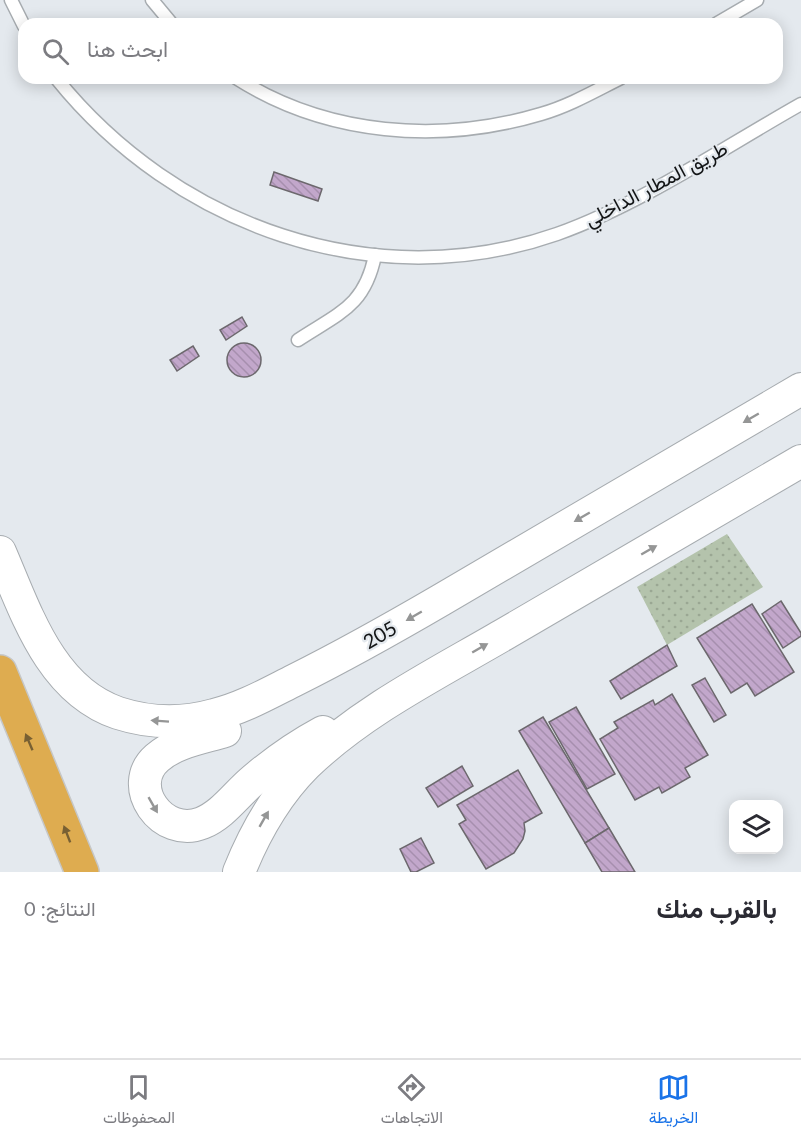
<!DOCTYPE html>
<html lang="ar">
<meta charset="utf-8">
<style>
:root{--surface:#fff;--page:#f2f2f3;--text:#2b2b33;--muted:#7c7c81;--line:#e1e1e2;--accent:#1a73e8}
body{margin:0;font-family:Lato,Vazirmatn,sans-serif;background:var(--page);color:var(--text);direction:rtl}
.controls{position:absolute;right:18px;bottom:18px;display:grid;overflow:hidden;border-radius:12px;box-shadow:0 3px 15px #0003}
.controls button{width:54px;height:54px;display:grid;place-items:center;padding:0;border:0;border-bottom:2px solid var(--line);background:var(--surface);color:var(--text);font:30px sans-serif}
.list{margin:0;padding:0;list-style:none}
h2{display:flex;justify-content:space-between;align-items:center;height:78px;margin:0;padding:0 24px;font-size:26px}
h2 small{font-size:20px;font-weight:400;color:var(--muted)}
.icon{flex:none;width:33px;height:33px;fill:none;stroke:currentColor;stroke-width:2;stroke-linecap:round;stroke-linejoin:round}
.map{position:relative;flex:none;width:801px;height:872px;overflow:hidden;direction:ltr}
.search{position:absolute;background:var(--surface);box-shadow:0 3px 15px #0003;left:18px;right:18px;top:18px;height:66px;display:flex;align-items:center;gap:15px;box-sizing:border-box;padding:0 21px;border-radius:18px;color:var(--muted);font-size:22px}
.sheet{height:186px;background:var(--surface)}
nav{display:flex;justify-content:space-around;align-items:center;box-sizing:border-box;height:84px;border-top:2px solid var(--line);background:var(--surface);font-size:16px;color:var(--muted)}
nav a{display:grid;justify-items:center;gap:3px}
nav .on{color:var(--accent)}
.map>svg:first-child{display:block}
.grass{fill:url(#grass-dots)}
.building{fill:url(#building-back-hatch);stroke:#6c686d;stroke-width:1.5}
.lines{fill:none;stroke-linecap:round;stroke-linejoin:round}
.service-casing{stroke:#a7acb0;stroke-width:15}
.tertiary-casing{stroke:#a7acb0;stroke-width:34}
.trunk-casing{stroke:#c6c7c7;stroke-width:36}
.service{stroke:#fff;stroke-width:12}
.tertiary{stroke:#fff;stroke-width:32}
.trunk{stroke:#deac50;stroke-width:33}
.oneway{fill:#959696}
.oneway2{fill:#786033}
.labels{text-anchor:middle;stroke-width:4.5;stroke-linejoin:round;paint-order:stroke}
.street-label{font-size:20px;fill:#131516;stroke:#e4e9ee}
</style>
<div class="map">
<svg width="801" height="872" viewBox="0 0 801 872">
<defs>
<pattern id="grass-dots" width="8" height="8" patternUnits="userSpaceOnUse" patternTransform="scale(1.5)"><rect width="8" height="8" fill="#b4c3ac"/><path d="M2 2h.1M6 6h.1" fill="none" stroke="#9aa793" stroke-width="1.8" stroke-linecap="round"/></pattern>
<pattern id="building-back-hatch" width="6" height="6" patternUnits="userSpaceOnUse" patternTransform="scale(1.5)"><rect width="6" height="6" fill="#c2a7cb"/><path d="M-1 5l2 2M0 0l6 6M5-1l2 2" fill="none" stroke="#a68fae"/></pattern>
</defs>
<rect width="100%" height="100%" fill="#e4e9ee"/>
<polygon class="grass" points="727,534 763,587 667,645 637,587"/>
<g class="building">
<polygon points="274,172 322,189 318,201 270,185"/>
<polygon points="242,317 247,326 226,340 220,330"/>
<circle cx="244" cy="360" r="17"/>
<polygon points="193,346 199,356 177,371 170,360"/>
<polygon points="781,601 801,633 801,636 783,648 762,614"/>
<polygon points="752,604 794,672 755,696 747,683 731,693 697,638"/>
<polygon points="667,645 677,666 621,699 610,681"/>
<polygon points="705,678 726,715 714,722 692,685"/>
<polygon points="672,694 708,755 685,768 690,777 662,793 659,787 635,800 600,739 618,728 614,722 653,700 655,705"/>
<polygon points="576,707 615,774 587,789 549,722"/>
<polygon points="543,717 609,828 585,843 519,731"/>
<polygon points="462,766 473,786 438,807 426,788"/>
<polygon points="518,770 542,813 524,823 525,831 523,839 514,853 486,869 459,824 466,820 457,805"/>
<polygon points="609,828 635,872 602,872 585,843"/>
<polygon points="421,838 434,863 416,872 411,872 400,849"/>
</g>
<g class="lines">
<defs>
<g id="service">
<polyline points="11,0 24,26"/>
<polyline points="152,0 172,24"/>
<polyline points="716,24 757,0"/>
<path d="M56,78C175,226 374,298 557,234C641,204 723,148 801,104"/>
<path d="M236,78C327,136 440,144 541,114C569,106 595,91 621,78"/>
<path d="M298,340C339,313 365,306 375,255"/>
</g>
<g id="tertiary">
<path d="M0,552C26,612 50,690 118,713C149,723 182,724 214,715C243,708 269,693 295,680C345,655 393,628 441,600C561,529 681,459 801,389"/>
<path d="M225,731C202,738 175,742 157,758C125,786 162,839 202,823C222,815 235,796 251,782C273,763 297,746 323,732"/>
<path d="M239,872C255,832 276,795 306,765C362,711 436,674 503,635C602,577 702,519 801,461"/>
</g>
<polyline id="trunk" points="0,672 82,872"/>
</defs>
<use href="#service" class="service-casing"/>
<use href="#tertiary" class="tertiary-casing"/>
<use href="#trunk" class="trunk-casing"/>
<use href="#service" class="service"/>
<use href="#tertiary" class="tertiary"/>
<use href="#trunk" class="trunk"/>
</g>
<defs><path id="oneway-solid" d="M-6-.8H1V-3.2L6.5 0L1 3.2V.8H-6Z" transform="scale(1.5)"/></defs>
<g class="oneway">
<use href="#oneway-solid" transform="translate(751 418) rotate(150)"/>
<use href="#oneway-solid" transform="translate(582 517) rotate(150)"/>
<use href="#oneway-solid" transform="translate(649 550) rotate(-30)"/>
<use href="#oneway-solid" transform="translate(414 616) rotate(150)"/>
<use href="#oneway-solid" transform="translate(480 648) rotate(-30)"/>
<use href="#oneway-solid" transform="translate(160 721) rotate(-176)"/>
<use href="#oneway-solid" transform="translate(153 805) rotate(60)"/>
<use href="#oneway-solid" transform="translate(264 819) rotate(-60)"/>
</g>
<g class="oneway2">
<use href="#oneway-solid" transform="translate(29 742) rotate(-113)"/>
<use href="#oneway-solid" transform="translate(67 834) rotate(-111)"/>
</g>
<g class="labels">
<g class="street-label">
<text transform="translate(656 184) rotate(-28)" y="7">طريق المطار الداخلي</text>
<text transform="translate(380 635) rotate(-30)" y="7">205</text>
</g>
</g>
</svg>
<div class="controls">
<button><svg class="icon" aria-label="layers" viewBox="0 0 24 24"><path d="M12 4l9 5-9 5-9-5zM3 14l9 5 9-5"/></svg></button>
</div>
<div class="search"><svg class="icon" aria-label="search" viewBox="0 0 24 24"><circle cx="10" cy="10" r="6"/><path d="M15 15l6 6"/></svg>ابحث هنا</div>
</div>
<section class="sheet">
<h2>بالقرب منك<small>النتائج: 0</small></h2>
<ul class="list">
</ul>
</section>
<nav>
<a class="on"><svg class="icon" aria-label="map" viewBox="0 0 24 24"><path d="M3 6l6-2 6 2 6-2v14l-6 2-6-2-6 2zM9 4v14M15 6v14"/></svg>الخريطة</a>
<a><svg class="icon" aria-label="directions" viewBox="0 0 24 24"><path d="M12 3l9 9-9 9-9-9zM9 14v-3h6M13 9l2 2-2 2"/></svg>الاتجاهات</a>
<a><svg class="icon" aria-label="saved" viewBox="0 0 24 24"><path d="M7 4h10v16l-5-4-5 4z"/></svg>المحفوظات</a>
</nav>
